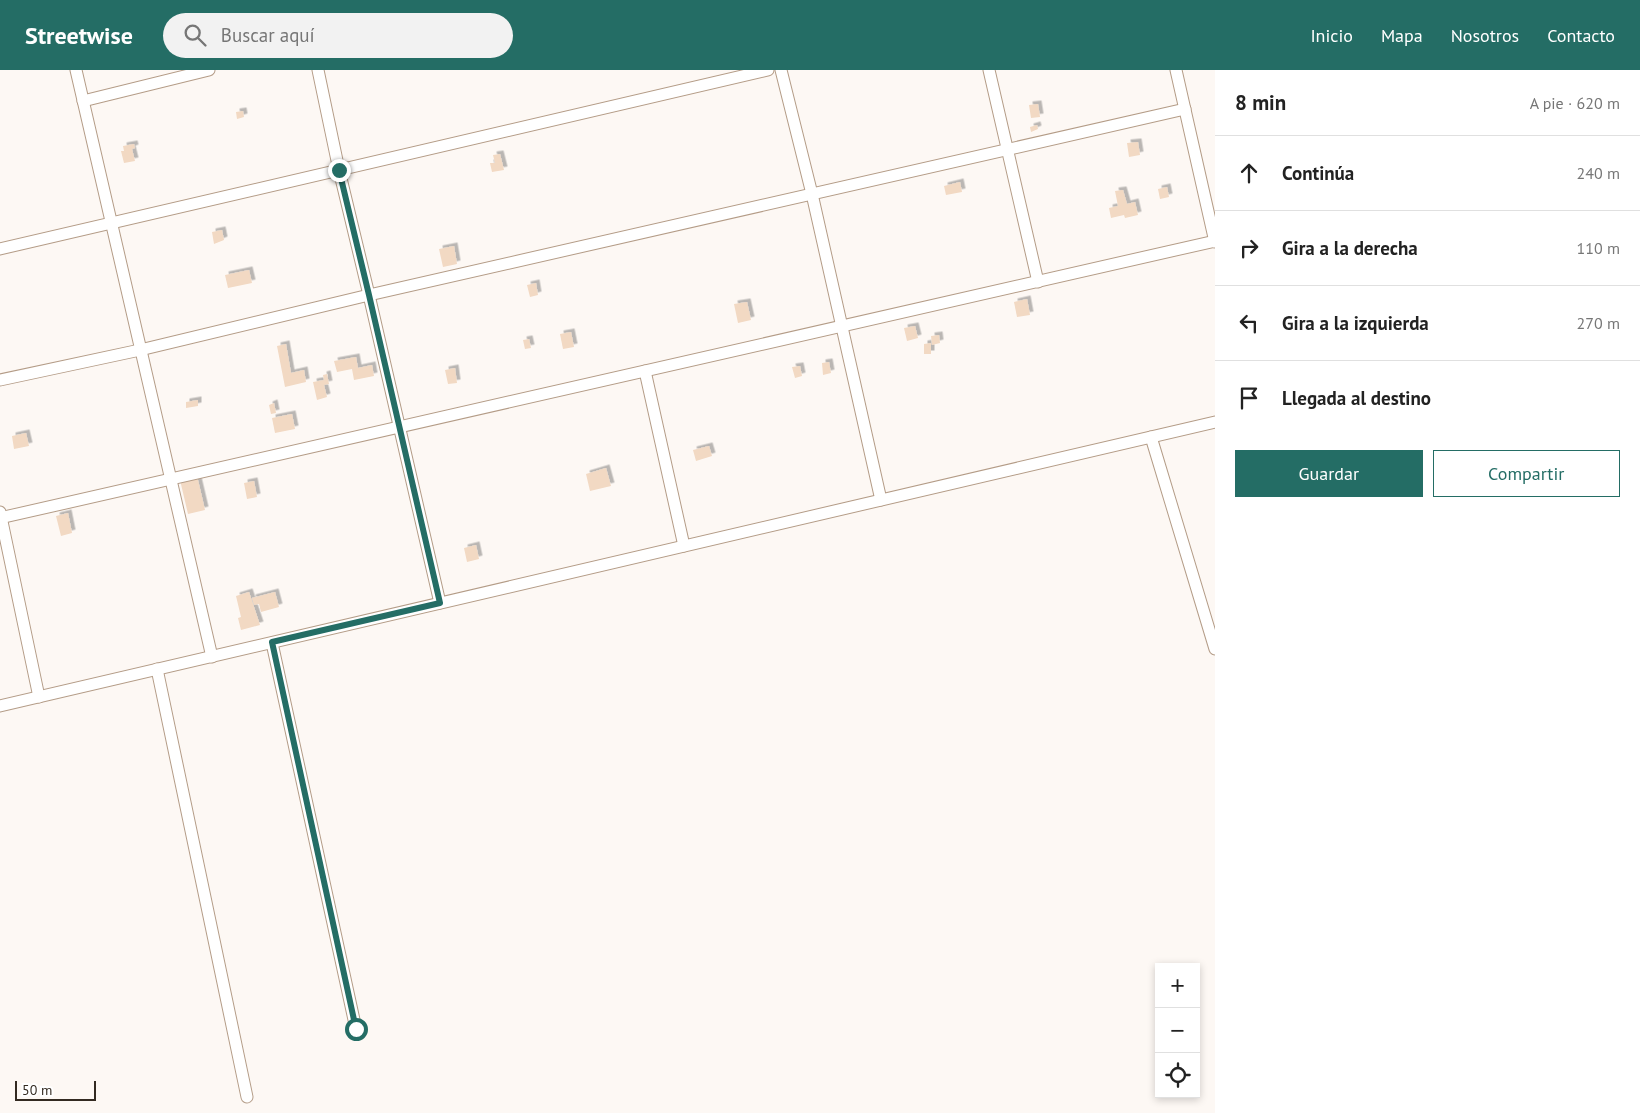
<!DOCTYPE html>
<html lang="es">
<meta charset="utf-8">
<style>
:root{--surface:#fff;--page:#f2f2f2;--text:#222;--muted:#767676;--line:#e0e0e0;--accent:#246d65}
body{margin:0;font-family:"PT Sans",sans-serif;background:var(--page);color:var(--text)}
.controls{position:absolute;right:15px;bottom:15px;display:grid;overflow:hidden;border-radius:0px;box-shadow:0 2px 8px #0003}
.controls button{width:45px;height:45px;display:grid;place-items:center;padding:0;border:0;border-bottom:1px solid var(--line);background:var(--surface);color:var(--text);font:25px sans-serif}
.scale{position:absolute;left:15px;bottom:12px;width:81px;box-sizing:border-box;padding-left:5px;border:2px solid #332a21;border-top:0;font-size:14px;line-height:18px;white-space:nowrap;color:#332a21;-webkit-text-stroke:4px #fff;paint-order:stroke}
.stop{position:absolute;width:15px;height:15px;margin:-11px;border:4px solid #246d65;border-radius:50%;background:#fff}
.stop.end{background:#246d65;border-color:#fff;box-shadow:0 1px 5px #0008}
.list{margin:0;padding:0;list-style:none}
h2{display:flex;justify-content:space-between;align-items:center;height:65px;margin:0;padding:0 20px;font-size:21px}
h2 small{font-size:16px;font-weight:400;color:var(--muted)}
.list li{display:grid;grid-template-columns:32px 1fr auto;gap:15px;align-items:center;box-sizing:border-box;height:75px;padding:0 20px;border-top:1px solid var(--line)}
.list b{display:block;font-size:19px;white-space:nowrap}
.list em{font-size:16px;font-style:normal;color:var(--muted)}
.actions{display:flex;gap:10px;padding:15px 20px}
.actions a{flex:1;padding:11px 0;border:1px solid var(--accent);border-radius:0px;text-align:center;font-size:18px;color:var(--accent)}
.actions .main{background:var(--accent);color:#fff}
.icon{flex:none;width:28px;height:28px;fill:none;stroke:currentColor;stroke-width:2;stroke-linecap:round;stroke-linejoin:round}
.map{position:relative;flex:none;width:1215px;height:1043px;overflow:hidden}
header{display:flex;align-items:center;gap:30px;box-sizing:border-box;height:70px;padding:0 25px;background:var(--accent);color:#fff}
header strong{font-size:24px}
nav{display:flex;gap:28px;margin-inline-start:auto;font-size:18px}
.search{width:350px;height:45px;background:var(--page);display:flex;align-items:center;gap:12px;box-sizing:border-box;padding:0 18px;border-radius:28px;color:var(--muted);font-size:19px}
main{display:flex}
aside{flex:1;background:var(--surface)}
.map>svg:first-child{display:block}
.building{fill:#f2d9c3;filter:url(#shadow)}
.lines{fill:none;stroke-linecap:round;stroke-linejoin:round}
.minor-casing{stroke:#b49c87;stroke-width:13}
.minor{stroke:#fff;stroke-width:11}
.route{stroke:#246d65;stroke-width:6}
</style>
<header>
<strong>Streetwise</strong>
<div class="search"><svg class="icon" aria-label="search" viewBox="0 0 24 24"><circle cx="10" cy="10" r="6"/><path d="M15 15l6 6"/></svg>Buscar aquí</div>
<nav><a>Inicio</a><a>Mapa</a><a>Nosotros</a><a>Contacto</a></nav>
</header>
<main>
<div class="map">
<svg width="1215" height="1043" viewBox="0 0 1215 1043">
<defs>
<filter id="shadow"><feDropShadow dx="3.5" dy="-3.5" stdDeviation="0" flood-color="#0004"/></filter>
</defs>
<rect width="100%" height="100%" fill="#fdf8f4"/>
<g class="building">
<polygon points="1038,34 1040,47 1031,48 1029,35"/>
<polygon points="243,41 244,47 237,49 236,42"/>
<polygon points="1037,55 1038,59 1031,62 1030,57"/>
<polygon points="1138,72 1140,85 1129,87 1127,73"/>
<polygon points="134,74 135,78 132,79 135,91 124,93 121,81 124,81 123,76"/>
<polygon points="500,84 504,100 492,102 490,93 495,93 493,85"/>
<polygon points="960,112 962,122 946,125 944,116"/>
<polygon points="1167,117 1169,127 1160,129 1158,119"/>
<polygon points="1123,120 1127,134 1135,132 1138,145 1125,148 1124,145 1111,148 1109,138 1118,136 1115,121"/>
<polygon points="222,160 224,170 214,174 212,162"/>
<polygon points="454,176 457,194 443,197 439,179"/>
<polygon points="249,200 252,213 228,218 225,205"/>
<polygon points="536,213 538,225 530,227 527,215"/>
<polygon points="1027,229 1030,245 1017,247 1014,232"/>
<polygon points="747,232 751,250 738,253 734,234"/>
<polygon points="915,256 918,268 907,271 904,258"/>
<polygon points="571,262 574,277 563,279 560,264"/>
<polygon points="939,265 940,273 932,275 931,266"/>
<polygon points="529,269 531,278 525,279 523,270"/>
<polygon points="931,273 931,284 924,284 924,274"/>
<polygon points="286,274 291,303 304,300 306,312 285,317 277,276"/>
<polygon points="356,287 358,298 372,295 374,306 354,310 352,299 337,302 334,291"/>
<polygon points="829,292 831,303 823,305 822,293"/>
<polygon points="800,296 802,306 795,308 792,297"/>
<polygon points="455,298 457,313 448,314 445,300"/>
<polygon points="327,304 329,314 324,315 327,327 317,330 313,312 324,310 323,305"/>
<polygon points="198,330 198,336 186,338 186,332"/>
<polygon points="274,333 276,343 271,344 269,335"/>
<polygon points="292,344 295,359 275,363 272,348"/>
<polygon points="26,363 29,376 14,379 12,366"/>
<polygon points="709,376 712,386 696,391 693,380"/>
<polygon points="606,398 611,416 590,421 586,404"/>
<polygon points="197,406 205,440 188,444 180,410"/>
<polygon points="254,411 257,427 247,429 244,413"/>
<polygon points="68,443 72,463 61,466 56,446"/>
<polygon points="476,475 479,489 467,492 464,478"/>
<polygon points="249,522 260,555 241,560 238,548 241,547 236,526"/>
<polygon points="275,522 279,537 261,542 259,534 254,535 252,528"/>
</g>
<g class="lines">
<defs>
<g id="minor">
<polyline points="76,0 212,587"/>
<polyline points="318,0 339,100 369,225 440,533"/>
<polyline points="781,0 812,124 881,430"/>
<polyline points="989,0 1038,212"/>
<polyline points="1176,0 1215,172"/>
<polyline points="83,31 209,0"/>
<polyline points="0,179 768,0"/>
<polyline points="645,301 684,476"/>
<polyline points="0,310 140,280 369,225 1185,39"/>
<polyline points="1151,367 1215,579"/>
<polyline points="0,442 39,627"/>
<polyline points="0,448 1215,171"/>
<polyline points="272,573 356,959"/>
<polyline points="157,599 247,1027"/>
<polyline points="0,636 1215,352"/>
</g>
</defs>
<use href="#minor" class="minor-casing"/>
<use href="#minor" class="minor"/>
</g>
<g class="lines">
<polyline class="route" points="339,100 369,225 440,533 272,572 356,959"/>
</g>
</svg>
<div class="controls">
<button>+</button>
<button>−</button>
<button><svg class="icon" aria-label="locate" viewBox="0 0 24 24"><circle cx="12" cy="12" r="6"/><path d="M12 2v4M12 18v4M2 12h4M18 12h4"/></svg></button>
</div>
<div class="scale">50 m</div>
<div class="stop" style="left:356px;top:959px"></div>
<div class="stop end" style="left:339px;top:100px"></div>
</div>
<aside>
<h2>8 min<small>A pie · 620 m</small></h2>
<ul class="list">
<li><svg class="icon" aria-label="ahead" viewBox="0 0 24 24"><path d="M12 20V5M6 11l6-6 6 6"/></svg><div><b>Continúa</b></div><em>240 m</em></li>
<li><svg class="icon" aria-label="right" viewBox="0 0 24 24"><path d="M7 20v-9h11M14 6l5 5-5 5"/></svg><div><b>Gira a la derecha</b></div><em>110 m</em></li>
<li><svg class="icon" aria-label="left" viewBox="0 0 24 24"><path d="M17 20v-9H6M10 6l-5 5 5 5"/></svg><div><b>Gira a la izquierda</b></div><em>270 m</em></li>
<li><svg class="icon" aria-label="arrive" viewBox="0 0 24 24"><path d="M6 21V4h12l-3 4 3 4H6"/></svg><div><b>Llegada al destino</b></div></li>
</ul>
<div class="actions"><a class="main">Guardar</a><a>Compartir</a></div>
</aside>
</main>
